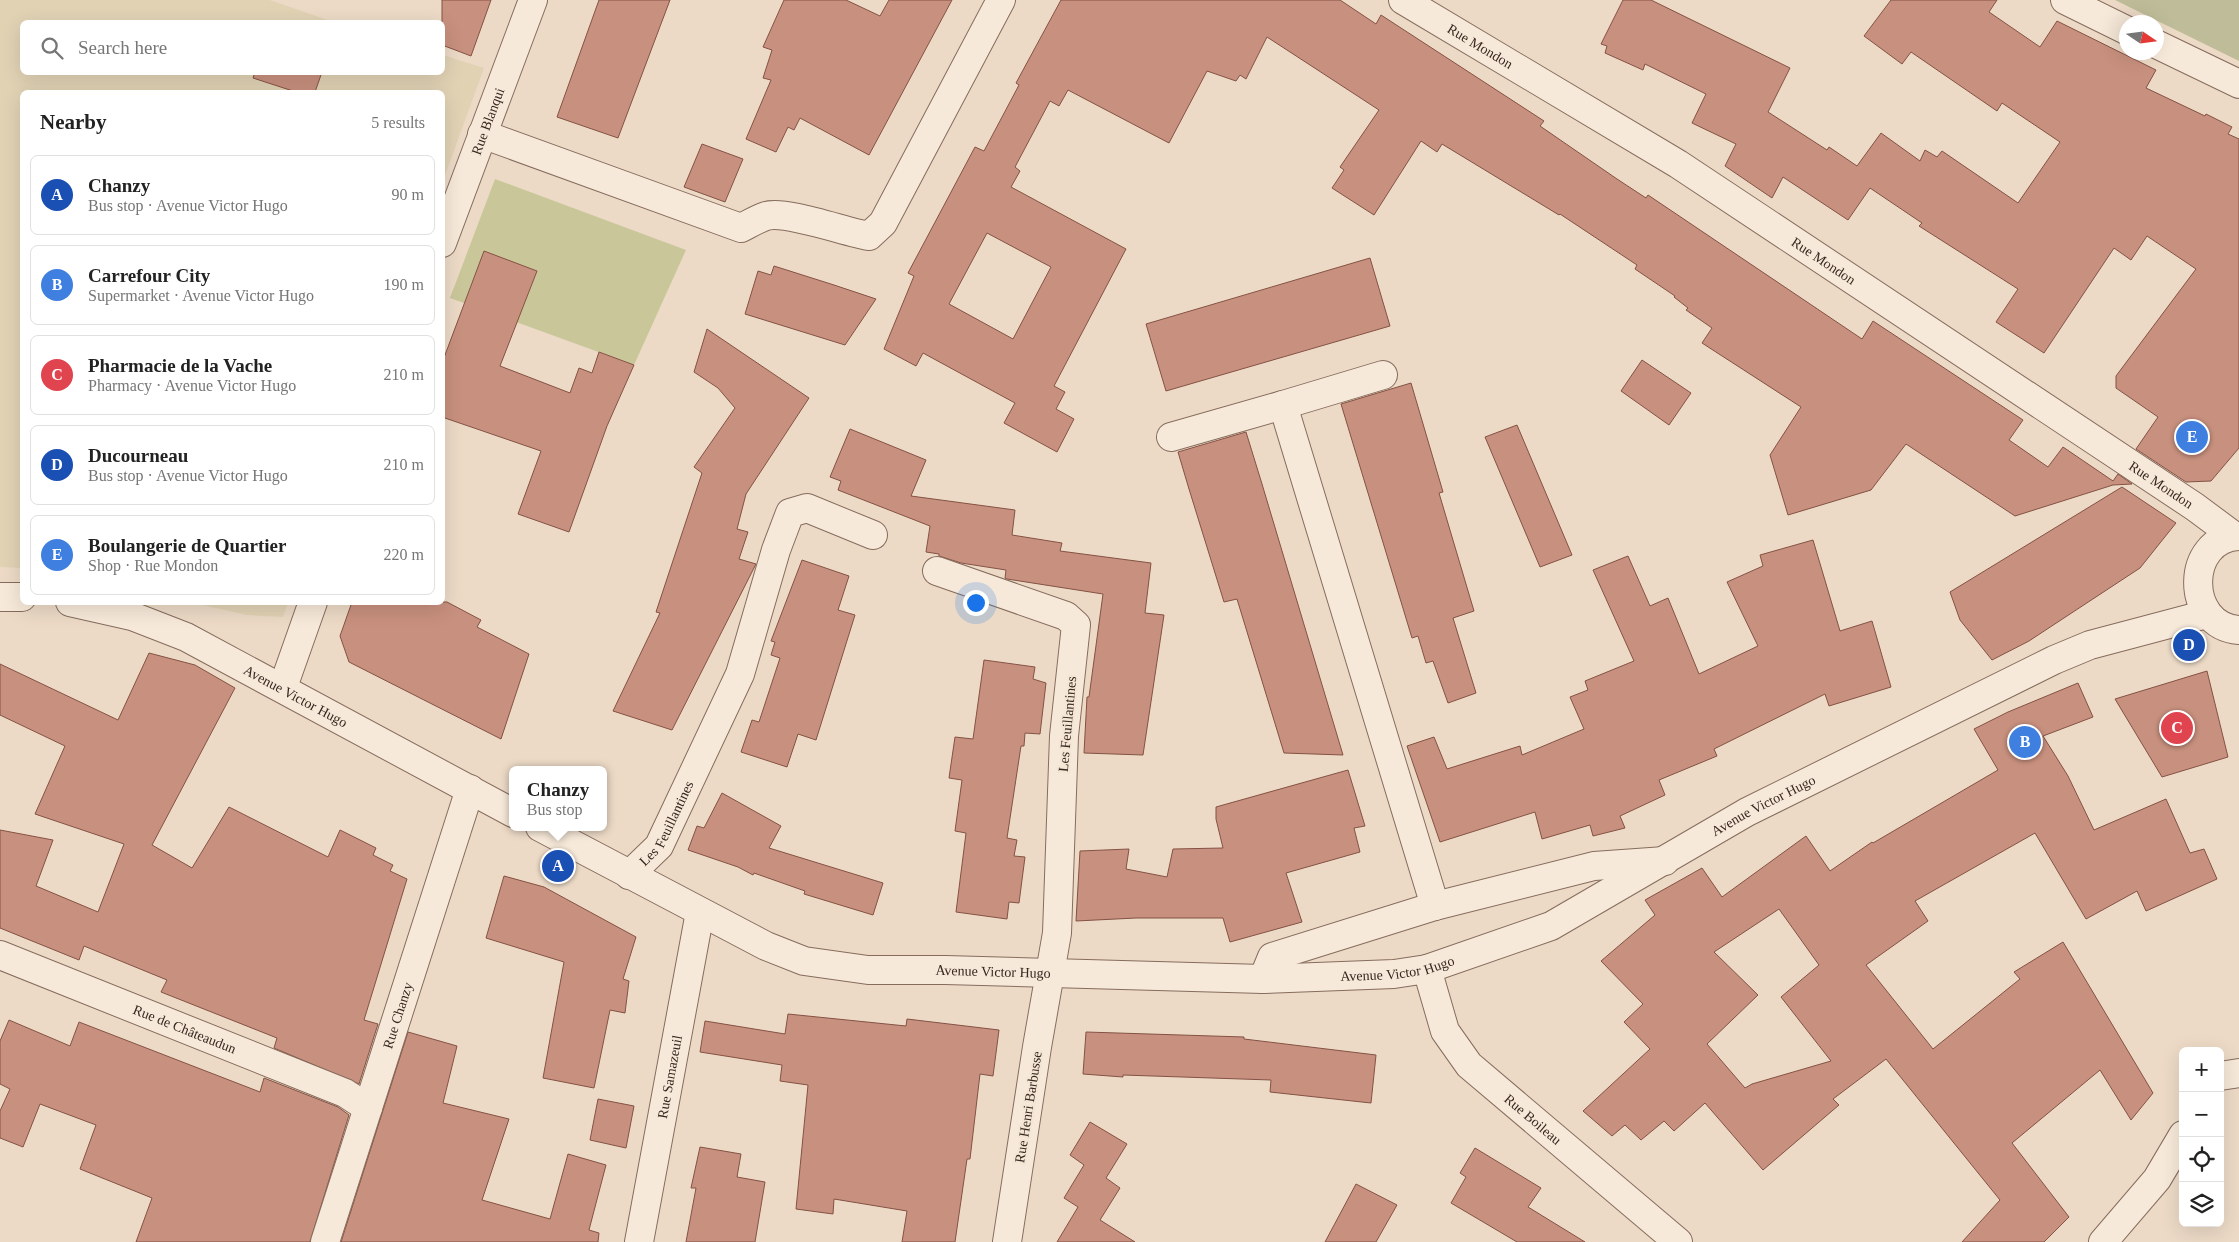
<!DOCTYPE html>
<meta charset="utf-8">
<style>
:root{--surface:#fff;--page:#f6f6f6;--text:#222;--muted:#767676;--line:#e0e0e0;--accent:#ea580c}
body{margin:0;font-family:"Times New Roman",serif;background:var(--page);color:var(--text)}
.controls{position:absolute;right:15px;bottom:15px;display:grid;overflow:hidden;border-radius:8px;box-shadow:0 5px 20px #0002}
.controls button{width:45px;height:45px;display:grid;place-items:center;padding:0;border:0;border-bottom:1px solid var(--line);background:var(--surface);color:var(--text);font:25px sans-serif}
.compass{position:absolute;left:2119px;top:15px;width:45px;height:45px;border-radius:50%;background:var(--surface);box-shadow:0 5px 20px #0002;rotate:103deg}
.you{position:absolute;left:975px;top:602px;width:18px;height:18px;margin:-12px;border:4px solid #fff;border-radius:50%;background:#1a73e8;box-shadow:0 0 0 8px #1a73e833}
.badge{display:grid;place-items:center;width:32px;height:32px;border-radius:50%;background:var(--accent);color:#fff;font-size:16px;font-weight:700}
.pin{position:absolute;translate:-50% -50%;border:2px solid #fff;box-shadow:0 1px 5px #0006}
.popup{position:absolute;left:509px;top:766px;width:98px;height:65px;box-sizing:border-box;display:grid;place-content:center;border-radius:8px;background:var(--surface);filter:drop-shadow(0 1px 4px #0005);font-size:16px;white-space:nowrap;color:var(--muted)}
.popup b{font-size:19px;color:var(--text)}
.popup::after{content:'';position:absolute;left:50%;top:100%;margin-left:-10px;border:10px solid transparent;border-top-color:var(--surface)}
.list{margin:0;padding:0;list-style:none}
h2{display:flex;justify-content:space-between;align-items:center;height:65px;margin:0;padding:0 20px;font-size:21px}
h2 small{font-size:16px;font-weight:400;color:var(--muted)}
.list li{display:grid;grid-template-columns:32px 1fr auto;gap:15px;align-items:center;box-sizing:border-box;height:80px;margin:0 10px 10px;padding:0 10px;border:1px solid var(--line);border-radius:8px}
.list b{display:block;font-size:19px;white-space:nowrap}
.list p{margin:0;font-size:16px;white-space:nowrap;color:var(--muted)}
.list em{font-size:16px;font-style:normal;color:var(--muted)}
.icon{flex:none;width:28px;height:28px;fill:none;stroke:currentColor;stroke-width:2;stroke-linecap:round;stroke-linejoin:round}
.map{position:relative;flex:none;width:2239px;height:1242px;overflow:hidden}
.search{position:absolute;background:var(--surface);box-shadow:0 5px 20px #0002;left:20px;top:20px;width:425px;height:55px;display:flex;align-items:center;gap:12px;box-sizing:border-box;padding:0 18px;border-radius:8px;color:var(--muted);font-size:19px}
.panel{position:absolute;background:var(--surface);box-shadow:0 5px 20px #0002;left:20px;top:90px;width:425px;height:515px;border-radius:8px}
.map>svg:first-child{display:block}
.farmland{fill:#e1d2b4}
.green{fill:#c9c79a}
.cemetery{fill:#bfbd99}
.building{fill:#c8907e;stroke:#845244;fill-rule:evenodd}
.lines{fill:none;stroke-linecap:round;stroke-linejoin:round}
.minor-casing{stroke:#866c5d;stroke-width:30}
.tertiary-casing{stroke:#866c5d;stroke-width:30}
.minor{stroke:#f7e9d9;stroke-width:28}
.tertiary{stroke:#f7e9d9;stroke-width:28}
.labels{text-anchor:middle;stroke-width:4.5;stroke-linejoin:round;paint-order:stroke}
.street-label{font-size:14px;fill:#372720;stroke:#f4e6d5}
</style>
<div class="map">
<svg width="2239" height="1242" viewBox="0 0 2239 1242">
<rect width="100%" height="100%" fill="#ecdac6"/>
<g class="farmland">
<polygon points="0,0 270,0 333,22 22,22 22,72 442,72 443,55 484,68 443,181 442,92 22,92 22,568 0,567"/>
<polygon points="193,603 288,603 283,617 247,615"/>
</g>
<polygon class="green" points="495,179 686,250 634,365 450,298"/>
<polygon class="cemetery" points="2115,0 2239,0 2239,62 2239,61"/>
<g class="building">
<polygon points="442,0 491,0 471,56 442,45"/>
<polygon points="599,0 670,0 618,138 557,117"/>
<polygon points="784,0 846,0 880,16 889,0 952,0 869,155 800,118 794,130 788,127 776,152 746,139 771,80 763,78 772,50 763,47"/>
<path d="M1061,0H1340L1376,24L1381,15L1544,121L1540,126L1617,179L1646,198L1648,195L1862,339L1873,321L2023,420L2009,440L2048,467L2063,447L2113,481L2118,474L2132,484L2113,485L2015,516L1906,444L1871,490L1788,515L1770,455L1801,407L1702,343L1712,328L1686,310L1688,308L1674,297L1675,296L1635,269L1637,265L1560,214L1559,215L1442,144L1437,152L1421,141L1374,215L1332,188L1344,170L1340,167L1379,110L1267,37L1246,79L1240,75L1236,81L1207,71L1169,143L1068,90L1059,106L1050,101L1015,167L1020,171L1011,187L1126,249L1054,386L1065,392L1056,409L1074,419L1057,452L1004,423L1015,403L923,353L916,366L884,349L914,276L908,273L975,147L984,151L1019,85L1016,83ZM987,233L1051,267L1013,339L949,304Z"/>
<polygon points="1623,0 1651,0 1790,68 1768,112 1827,150 1829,147 1857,166 1881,133 1920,161 1925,150 1937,157 1942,151 2018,203 2060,142 2002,103 1997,111 1911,52 1902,64 1864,36 1891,0 1997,0 1989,12 2040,47 2057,21 2156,70 2146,88 2205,116 2206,114 2232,127 2228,134 2239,139 2239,448 2211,481 2186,482 2136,449 2158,417 2116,388 2116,376 2196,269 2147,236 2131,260 2114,248 2044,353 1996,322 2018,289 1919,226 1922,223 1870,188 1848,220 1783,177 1772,198 1725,166 1736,144 1692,123 1706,94 1645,64 1643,70 1605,53 1607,46 1601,44"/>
<polygon points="255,72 322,72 315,92 296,92 253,78"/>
<polygon points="702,144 743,159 725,202 684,187"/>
<polygon points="484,251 537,271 500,366 570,393 579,368 592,373 599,352 634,365 607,426 569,532 518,514 541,451 442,417 442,363"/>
<polygon points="1370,258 1390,326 1166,391 1146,324"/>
<polygon points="774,266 834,285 876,299 845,345 745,314 758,271 771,275"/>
<polygon points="707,329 809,398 746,494 737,529 748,532 739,559 756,564 672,730 613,711 660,613 656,612 702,473 694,467 735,408 718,388 694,372"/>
<polygon points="1642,360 1691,393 1669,425 1621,391"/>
<polygon points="1411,383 1443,492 1439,493 1474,611 1453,618 1476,693 1448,703 1433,661 1426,663 1418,636 1412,638 1341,404"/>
<polygon points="1517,425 1572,555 1540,567 1485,437"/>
<polygon points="850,429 926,460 911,496 1015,510 1012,535 1062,543 1060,551 1151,563 1145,613 1164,615 1143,755 1084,753 1087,697 1089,697 1103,594 1007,579 1005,578 1006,570 961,563 939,556 939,554 926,552 930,526 838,490 841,481 830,477"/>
<polygon points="1246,432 1262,484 1343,755 1284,753 1237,599 1224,602 1189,489 1178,452"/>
<polygon points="2122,487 2176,523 2140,568 2029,641 1992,660 1960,620 1950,592"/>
<polygon points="1813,540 1840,631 1872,621 1891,687 1829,706 1825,694 1714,749 1717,756 1659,780 1665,795 1620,816 1625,828 1593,836 1590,825 1542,839 1535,812 1440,842 1407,746 1434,737 1447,769 1520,746 1522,755 1584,729 1570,697 1588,690 1585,681 1634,661 1593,570 1628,556 1650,606 1668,598 1699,674 1758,646 1727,582 1763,566 1760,555"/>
<polygon points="802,560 849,576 838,610 855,615 816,740 798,734 787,767 741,752 752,720 759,722 780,658 771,655 775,642 771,641"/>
<polygon points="352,602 447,602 481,620 477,627 529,654 501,739 349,662 340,636"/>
<polygon points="149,653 195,665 235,688 152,845 192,868 229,807 328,857 340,830 376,848 373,855 393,865 390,871 407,879 364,1020 378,1024 359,1084 274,1048 277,1038 161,992 167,980 84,946 79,960 0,928 0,830 53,840 36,886 98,912 124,844 35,814 65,746 0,715 0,664 118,720"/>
<polygon points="984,660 1035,667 1033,679 1046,683 1040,734 1025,733 1024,746 1021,746 1007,838 1017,840 1014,856 1025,857 1019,903 1009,902 1007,919 956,912 966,833 955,831 962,780 949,778 955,737 973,739"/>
<polygon points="2207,671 2228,757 2162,777 2115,699"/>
<path d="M2078,683L2093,717L2043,736L2068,776L2094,830L2166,799L2190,853L2204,849L2217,879L2146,911L2137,891L2086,919L2035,833L1915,901L1928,921L1866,965L1933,1049L2020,979L2014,972L2063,942L2153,1093L2131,1120L2100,1070L2012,1143L2069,1217L2044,1242H1962L2000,1200L1886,1059L1833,1099L1839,1105L1763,1170L1705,1103L1674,1131L1664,1121L1641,1140L1625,1125L1612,1136L1583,1111L1650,1049L1624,1022L1643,1004L1601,961L1655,915L1645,900L1702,868L1722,897L1806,836L1830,871L1872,842L1873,843L1998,770L1974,729L2008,712ZM1779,909L1819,965L1781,997L1831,1061L1752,1084L1745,1088L1707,1044L1758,995L1714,952Z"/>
<polygon points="1348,770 1365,826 1354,828 1360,852 1286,873 1302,922 1230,942 1223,918 1136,918 1076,921 1080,851 1129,849 1126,869 1167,877 1173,849 1223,848 1216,819 1216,807"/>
<polygon points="722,793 781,826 769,848 883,883 873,915 804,894 805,891 754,873 753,875 738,867 688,850 697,826 704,828"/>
<polygon points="504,876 544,887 636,937 623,979 629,981 625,1013 610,1010 594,1088 543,1078 564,962 486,938"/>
<polygon points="788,1014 906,1026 907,1019 999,1030 993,1076 980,1074 970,1159 967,1159 955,1242 902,1242 907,1211 834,1199 833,1214 796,1209 808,1085 780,1081 782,1065 700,1052 705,1021 785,1034"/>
<polygon points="9,1020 70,1046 79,1022 260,1092 264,1078 338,1107 349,1115 310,1242 136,1242 152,1198 80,1169 96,1125 40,1104 23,1147 0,1138 0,1111 10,1089 0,1084 0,1041"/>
<polygon points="408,1032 457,1046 443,1103 509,1119 482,1200 550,1219 568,1154 606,1165 589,1230 599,1233 598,1242 341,1242"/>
<polygon points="1086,1032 1244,1037 1244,1039 1376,1055 1371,1103 1270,1092 1271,1080 1123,1075 1123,1077 1083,1074"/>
<polygon points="598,1099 634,1106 626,1148 590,1140"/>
<polygon points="1090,1122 1127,1144 1106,1178 1120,1188 1100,1220 1135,1242 1057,1242 1078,1207 1064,1198 1084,1165 1070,1155"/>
<polygon points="700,1147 741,1154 737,1177 765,1182 755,1242 686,1242 696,1188 691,1188"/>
<polygon points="1475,1148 1541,1188 1528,1207 1585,1242 1517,1242 1451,1203 1466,1177 1460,1173"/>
<polygon points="1356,1184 1397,1205 1376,1242 1325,1242"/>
</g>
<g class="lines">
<defs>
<g id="minor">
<path id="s1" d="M1403,0L1678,164L2195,507L2234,536"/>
<polyline points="2065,0 2126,30"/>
<polyline points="2156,44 2239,84"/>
<path d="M482,134L741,228C749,224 757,219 766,216C786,210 845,232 869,236L883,223L1001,0"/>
<path id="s2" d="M442,243L533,0"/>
<polyline points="1283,405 1383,375"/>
<polyline points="1171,437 1283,405 1435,906"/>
<polyline points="937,571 1066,616 1076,625 1064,736 1057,933 1037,1047 1007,1242"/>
<polyline points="283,687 313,602"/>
<path id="s3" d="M629,875L659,846L740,674L776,550L790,513L807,508L873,535"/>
<path id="s4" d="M0,955L345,1093L368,1108"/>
<path id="s5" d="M1427,969L1445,1031L1469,1065L1678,1242"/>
<polyline points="1263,979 1272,957 1435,906 1594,866 1665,861"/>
<polyline points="2220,1076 2239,1073"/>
<path id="s6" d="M325,1242L470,789"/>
<path id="s7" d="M639,1242L700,912"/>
<polyline points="2103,1242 2157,1179 2183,1135"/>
</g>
<g id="tertiary">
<path d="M2239,536C2185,538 2184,626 2239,630"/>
<polyline points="0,597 22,597"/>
<path id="s8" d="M70,602L132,616L186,637L513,813"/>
<path id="s9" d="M540,827L766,946L804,961L868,970H945L1263,979L1394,974L1427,969L1551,926L1747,812L2054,660L2090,645L2207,614"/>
</g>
</defs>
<use href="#minor" class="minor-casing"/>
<use href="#tertiary" class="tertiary-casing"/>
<use href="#minor" class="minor"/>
<use href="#tertiary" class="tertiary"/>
</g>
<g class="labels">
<g class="street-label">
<text dy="5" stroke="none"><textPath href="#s1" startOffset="90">Rue Mondon</textPath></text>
<text dy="5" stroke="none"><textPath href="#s2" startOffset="130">Rue Blanqui</textPath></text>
<text dy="5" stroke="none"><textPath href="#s1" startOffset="495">Rue Mondon</textPath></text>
<text dy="5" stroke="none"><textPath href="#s1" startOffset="900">Rue Mondon</textPath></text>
<text dy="5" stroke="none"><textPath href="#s8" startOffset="246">Avenue Victor Hugo</textPath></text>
<text transform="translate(1067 724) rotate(-85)" y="5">Les Feuillantines</text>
<text dy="5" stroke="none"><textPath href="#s9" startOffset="1296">Avenue Victor Hugo</textPath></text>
<text dy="5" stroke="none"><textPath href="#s3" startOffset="65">Les Feuillantines</textPath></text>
<text dy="5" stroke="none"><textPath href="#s9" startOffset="891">Avenue Victor Hugo</textPath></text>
<text dy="5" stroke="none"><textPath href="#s9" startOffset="486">Avenue Victor Hugo</textPath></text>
<text dy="5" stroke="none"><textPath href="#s6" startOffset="238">Rue Chanzy</textPath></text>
<text dy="5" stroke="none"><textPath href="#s4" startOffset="199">Rue de Châteaudun</textPath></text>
<text dy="5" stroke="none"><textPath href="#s7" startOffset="168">Rue Samazeuil</textPath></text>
<text transform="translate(1028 1107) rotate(-81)" y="5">Rue Henri Barbusse</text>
<text dy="5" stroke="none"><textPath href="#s5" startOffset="190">Rue Boileau</textPath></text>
</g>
</g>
</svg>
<div class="controls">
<button>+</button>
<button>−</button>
<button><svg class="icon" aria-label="locate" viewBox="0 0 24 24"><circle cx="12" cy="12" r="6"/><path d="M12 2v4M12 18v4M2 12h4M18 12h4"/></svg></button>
<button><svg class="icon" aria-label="layers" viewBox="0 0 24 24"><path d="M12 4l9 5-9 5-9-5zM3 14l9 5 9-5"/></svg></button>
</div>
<svg class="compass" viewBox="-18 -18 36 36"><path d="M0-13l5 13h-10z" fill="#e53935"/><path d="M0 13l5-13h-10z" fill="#767676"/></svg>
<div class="you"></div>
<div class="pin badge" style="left:558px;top:866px;background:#1a4fb4">A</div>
<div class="popup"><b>Chanzy</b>Bus stop</div>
<div class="pin badge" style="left:2025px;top:742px;background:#3f7fe0">B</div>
<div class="pin badge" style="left:2177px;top:728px;background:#e0444e">C</div>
<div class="pin badge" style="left:2189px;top:645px;background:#1a4fb4">D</div>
<div class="pin badge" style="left:2192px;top:437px;background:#3f7fe0">E</div>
<div class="search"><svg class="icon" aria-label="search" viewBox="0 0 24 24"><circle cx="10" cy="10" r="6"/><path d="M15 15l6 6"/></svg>Search here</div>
<section class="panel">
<h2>Nearby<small>5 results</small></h2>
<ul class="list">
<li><span class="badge" style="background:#1a4fb4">A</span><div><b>Chanzy</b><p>Bus stop · Avenue Victor Hugo</p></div><em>90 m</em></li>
<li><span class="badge" style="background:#3f7fe0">B</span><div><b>Carrefour City</b><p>Supermarket · Avenue Victor Hugo</p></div><em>190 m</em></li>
<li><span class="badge" style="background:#e0444e">C</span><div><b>Pharmacie de la Vache</b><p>Pharmacy · Avenue Victor Hugo</p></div><em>210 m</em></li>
<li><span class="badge" style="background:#1a4fb4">D</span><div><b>Ducourneau</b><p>Bus stop · Avenue Victor Hugo</p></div><em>210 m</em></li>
<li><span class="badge" style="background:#3f7fe0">E</span><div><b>Boulangerie de Quartier</b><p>Shop · Rue Mondon</p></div><em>220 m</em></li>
</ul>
</section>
</div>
